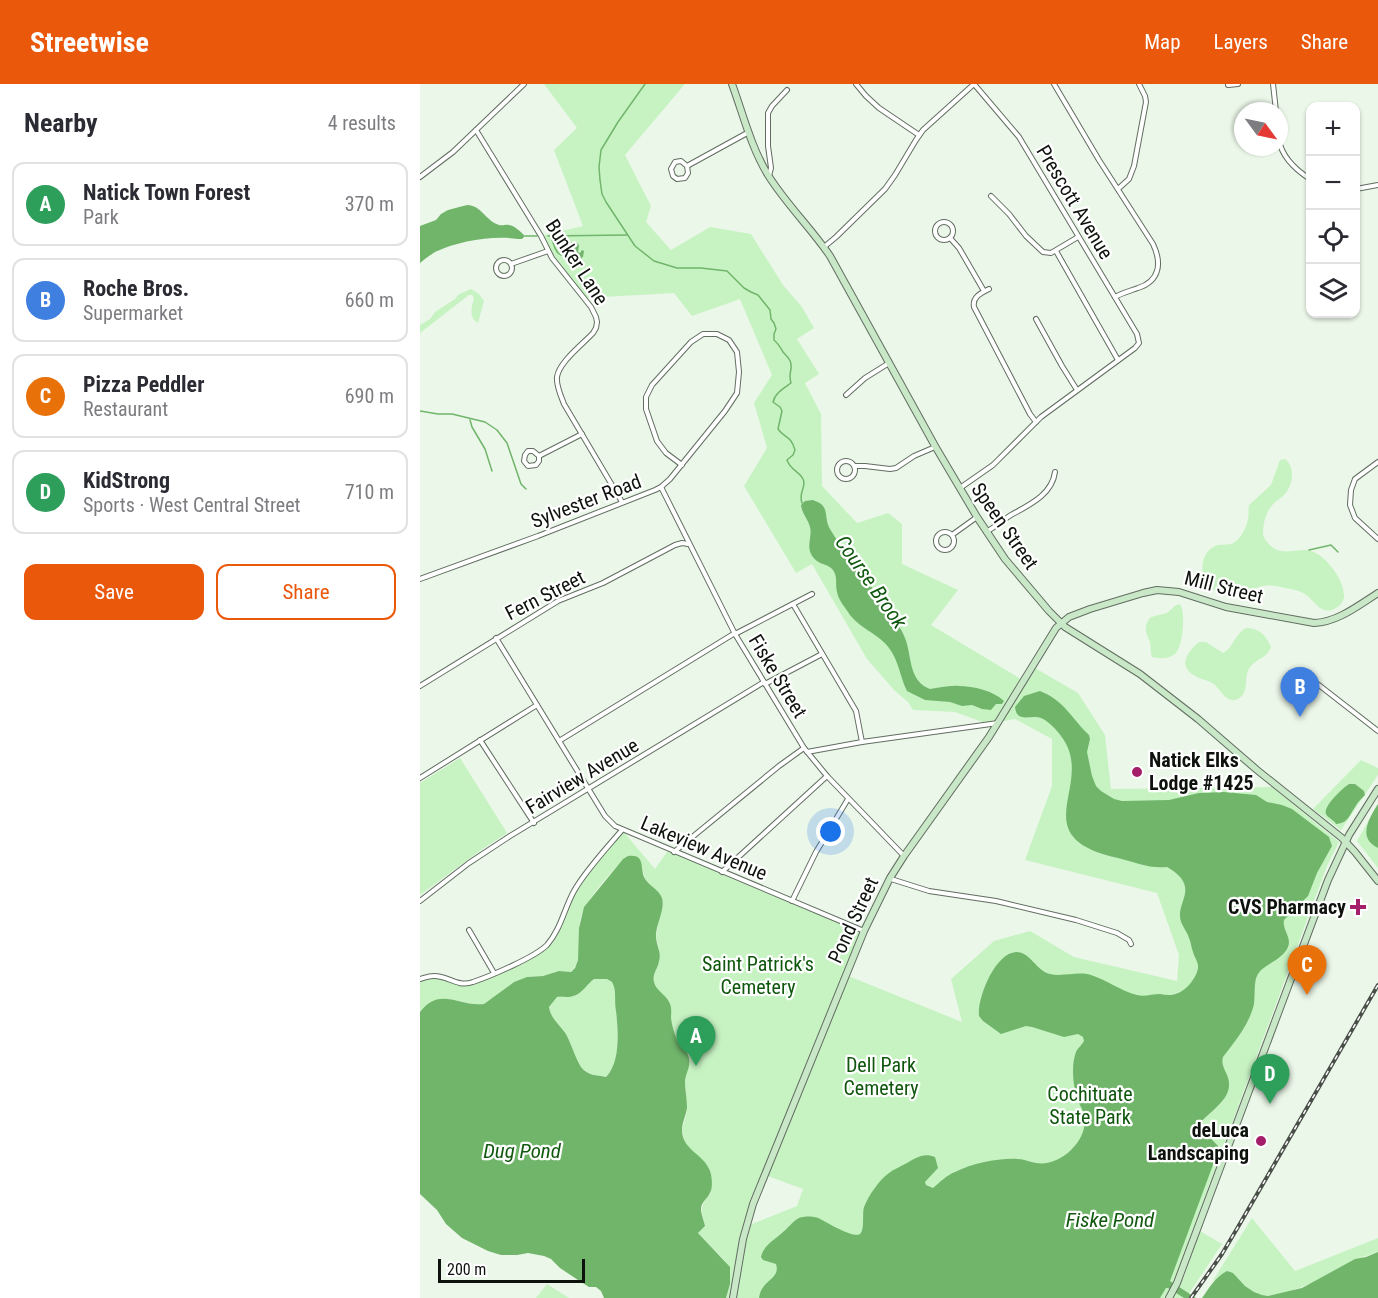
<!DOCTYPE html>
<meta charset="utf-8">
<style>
:root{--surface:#fff;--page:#f7f7f7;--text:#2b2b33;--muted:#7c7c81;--line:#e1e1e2;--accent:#ea580c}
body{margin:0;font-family:"Roboto Condensed",sans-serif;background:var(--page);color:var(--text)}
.controls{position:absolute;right:18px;top:18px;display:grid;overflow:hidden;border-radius:12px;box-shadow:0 2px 4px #0004}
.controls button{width:54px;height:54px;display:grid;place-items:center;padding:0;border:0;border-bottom:2px solid var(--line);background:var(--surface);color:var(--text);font:30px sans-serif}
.compass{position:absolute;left:814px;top:18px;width:54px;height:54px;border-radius:50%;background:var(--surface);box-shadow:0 2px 4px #0004;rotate:123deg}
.scale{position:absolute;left:18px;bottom:15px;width:147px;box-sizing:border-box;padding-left:6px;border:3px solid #0e120d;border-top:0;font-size:16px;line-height:21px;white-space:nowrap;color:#0e120d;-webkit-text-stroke:4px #fff;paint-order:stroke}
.you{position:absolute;left:411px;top:748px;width:21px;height:21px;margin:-15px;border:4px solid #fff;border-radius:50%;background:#1a73e8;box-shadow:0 0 0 9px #1a73e833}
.badge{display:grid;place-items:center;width:39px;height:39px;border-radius:50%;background:var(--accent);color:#fff;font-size:20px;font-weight:700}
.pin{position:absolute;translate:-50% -50px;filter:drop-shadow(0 2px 3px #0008)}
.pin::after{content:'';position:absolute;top:32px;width:21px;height:18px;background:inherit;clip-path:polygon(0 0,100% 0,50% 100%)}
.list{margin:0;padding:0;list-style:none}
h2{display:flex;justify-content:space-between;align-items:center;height:78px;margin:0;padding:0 24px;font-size:26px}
h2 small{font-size:20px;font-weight:400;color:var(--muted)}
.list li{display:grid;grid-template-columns:39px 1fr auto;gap:18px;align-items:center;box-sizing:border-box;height:84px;margin:0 12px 12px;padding:0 12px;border:2px solid var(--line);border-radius:12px}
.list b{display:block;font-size:22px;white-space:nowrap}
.list p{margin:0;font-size:20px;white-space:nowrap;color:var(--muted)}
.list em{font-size:20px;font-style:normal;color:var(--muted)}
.actions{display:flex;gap:12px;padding:18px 24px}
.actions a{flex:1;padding:14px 0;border:2px solid var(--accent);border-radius:12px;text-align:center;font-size:21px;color:var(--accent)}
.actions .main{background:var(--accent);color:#fff}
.icon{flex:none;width:33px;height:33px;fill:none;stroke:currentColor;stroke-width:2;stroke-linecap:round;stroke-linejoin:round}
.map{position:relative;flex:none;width:958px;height:1214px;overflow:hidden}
header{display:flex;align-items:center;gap:36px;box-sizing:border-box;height:84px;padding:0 30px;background:var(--accent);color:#fff}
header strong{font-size:28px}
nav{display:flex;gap:33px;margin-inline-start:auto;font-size:21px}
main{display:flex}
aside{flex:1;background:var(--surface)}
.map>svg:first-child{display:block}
.green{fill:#c7f3c3;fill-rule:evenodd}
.water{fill:#71b56b;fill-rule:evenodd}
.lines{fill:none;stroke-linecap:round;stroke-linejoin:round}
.stream{stroke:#71b56b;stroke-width:1.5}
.street-casing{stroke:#626d61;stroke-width:6}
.secondary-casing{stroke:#626d61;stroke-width:8}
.street{stroke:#fff;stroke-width:4}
.secondary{stroke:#c9e8c7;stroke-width:6}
.rail-casing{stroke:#494f48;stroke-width:4}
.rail{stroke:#fff;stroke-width:1.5;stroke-dasharray:4.5;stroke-linecap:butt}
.poi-dot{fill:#a51e69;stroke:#fff;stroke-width:2}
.labels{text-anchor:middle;stroke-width:4.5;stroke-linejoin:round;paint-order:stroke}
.street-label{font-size:20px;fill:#0e120d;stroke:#fff}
.poi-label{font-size:20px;font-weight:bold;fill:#0e120d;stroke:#fff;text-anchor:end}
.park-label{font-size:20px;fill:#0f570d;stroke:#fff}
.water-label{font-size:21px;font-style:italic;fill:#125910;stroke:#fff}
</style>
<header>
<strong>Streetwise</strong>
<nav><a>Map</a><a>Layers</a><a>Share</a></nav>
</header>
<main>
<aside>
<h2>Nearby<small>4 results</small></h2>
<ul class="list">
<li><span class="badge" style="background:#2e9e5b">A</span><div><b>Natick Town Forest</b><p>Park</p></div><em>370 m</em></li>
<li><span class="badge" style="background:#3f7fe0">B</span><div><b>Roche Bros.</b><p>Supermarket</p></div><em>660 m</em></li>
<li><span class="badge" style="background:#e8710a">C</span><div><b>Pizza Peddler</b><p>Restaurant</p></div><em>690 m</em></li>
<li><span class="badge" style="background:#2e9e5b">D</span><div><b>KidStrong</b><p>Sports · West Central Street</p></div><em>710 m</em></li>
</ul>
<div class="actions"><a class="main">Save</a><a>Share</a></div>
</aside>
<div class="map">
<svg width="958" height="1214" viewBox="0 0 958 1214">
<rect width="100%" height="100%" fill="#ebf7e9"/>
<g class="green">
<path d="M124,0H265L205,71L231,122L226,138L251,166L290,143L331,150L363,201L382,223L394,244L377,255L399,290L385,299L401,330L402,402L437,439L468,429L482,440V480L538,506L511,541L606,598L615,584L658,609L685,651L691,705L852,703L919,758L907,782L764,1169L754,1205L748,1214H306L310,1200L305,1177L278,1149L285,1142C281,1125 279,1123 291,1109L286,1081L269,1065L264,1056L262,1046L267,1027L265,996L270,977L269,971L259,960L256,954L251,936L249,917L238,906L234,899V886L239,877V864L236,853L242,818L237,807L229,801L225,794L223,788L203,775C191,789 166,815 161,833C155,849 166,875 150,888L139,887L123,892L107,893L94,898L64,920C40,922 20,903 0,928V895L13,892L45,900L74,889L122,865L131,856L155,804L202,746L235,785L249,765L444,847L426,891L542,938L531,895L574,857L610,847L654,873L757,897L759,871L737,809L605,776L632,702V655L595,635L568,640L535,628L493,626L488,618L475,607L447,575L392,480L376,489L324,402L347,364L334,319L352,291L320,215L272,232L254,209L165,214L136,180L121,152L163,142L134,66L157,44ZM345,1091L383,1105L377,1122L327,1142Z"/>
<path d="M51,205L59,210L64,217L58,239C48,233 52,222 54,214L52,211H49L0,249V241L10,235L15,228L35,215L39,210Z"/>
<path d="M865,375C876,383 873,402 864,411C860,415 854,418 851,423C846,428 843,441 843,448C843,453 846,457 849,460C860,473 872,465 887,466C904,468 925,496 924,513C923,518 921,521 916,524C900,533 895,515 883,509C877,506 871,505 865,504C857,502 851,501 843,502C833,504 821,512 813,513C808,513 805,510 800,509C792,505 788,504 784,495C780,482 783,465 798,461C803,460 810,462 815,458C821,454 827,442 828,435C829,430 828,426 829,421L851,401L860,376Z"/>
<path d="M760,520C766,529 763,563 755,570C748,575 740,575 732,573C730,567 731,563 730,558C728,553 725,548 726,543C726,540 729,535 731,533L747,529L756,521Z"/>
<path d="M826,544C838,543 847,552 851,563C847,574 838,574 831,582C822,591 831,608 818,615C806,621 800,603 792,599C788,596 783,596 779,594C757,584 765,570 779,558H786L803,569C814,563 814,551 826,544Z"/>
<polygon points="40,674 87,749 61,766 0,811 0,699"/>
<polygon points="941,676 958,684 958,691 921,746 893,725"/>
<polygon points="958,720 958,784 937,757"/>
<path d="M174,895H187L192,898C197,908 195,916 196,927C198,946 201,978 186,993C176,991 168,992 161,983C155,973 152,962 147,952C141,941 131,936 129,923L137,913C146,912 155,913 162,907C167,903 169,898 174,895Z"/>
<path d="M832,1134L875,1187L958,1154V1168C950,1171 940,1173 932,1177C907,1190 885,1206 856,1210C852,1211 847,1213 842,1211C830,1209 821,1198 813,1189L800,1191L792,1198Z"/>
<polygon points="780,1147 802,1160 766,1214 753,1214 764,1193"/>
<polygon points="127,1200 149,1214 116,1214"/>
</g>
<g class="water">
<path d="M47,121C61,121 66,137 79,141C84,142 85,140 89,141C95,142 101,148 105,152L102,155H98C74,151 38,157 15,168C10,171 5,175 0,179V142L16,136L21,130L28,126Z"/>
<path d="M152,158L157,159L159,161L158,168L160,169L162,166L164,167L163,173C153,178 147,176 142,166C144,162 148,159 152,158Z"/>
<path d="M393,416C406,421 405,424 407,437C408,443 412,448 415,453C423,466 433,469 441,479C447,486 450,502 456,512C465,527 479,537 485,554C492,571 488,597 510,605C519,604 529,601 539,602C553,602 574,607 584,617L582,620H576L571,626L562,625L552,621L542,622L530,618L505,616L487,607C480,593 479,577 469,564C458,549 438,544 428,528C424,522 418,515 417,508C415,500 418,493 413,486C408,480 402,481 397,477C383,466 393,454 390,443C388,435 382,430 381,421L385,417Z"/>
<path d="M620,607C645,617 651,634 669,651L670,655L667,668L672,692L676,702L681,707L694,715L702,717L749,716L779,709L804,708L836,711L847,718L862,721L872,725L909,753L912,762L897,789L888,812L864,836C862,846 872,853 868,863C861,878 842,880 837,892C834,897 835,912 834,920C829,941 816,956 803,973C801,980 804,984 807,991C816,1012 794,1024 781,1038L780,1043L798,1062L797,1070L750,1197L776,1214H764L748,1204H746L740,1214H339C341,1195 361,1196 356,1180L343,1176L341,1173C344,1161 353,1157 362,1149C367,1145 373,1137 379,1134C384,1132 393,1132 398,1134C405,1137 433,1155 440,1150C445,1146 442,1129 444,1123C449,1111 459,1096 469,1089C474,1085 480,1083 485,1080C496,1074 503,1068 515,1073L518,1084L505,1098L506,1101L513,1104C520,1098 527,1091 535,1088C554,1079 578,1074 598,1075C604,1075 610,1078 616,1079C639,1083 666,1059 665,1035C665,1028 659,1021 657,1014C653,1001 651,981 656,968C658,964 661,962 664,957L663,953L658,950L644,953L612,943L606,942L581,950L563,937L559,932C557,914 575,869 596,868C611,868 616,887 630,890C643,893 658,887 671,891C687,896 701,907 717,911C725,913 732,910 740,910C746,911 752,912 758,909C767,906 779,891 778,881C777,876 774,872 773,868C771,863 771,858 769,854C768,850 765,846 763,842C750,820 785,805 747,783C729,785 715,778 698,774C600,752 678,700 641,652C636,645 628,637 621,634C610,630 597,640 595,623L604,612Z"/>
<path d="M929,700H935L944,707L945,711C941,715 937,719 935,723C929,732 928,739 916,740C914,736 908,734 906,730C903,722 923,704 929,700Z"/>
<path d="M958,720V764C937,754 949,734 958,720Z"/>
<path d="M208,772C225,770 220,782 224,793C228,802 239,805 242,814C245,825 237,839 236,850C235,859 242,868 239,877C238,885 232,889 234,898C236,907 247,911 250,920C252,925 251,929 251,934C252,941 254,949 257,956C260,963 268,967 269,974C271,982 266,989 265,997C265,1006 267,1015 267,1024C266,1031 262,1039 262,1046C262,1066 284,1070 290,1087C292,1092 293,1104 290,1109C288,1114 281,1118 281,1125C281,1130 284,1137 285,1142L278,1149L310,1183V1200L306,1214H184L181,1207L176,1203H169L158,1196L140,1184L131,1175L124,1172L108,1169L97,1171H81L68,1167L42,1154L26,1140L17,1126L0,1110V928C20,902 39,923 64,920L94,898L107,893L123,892L139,887L151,888L155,884L158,876L159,844L164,823L203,775ZM174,895H187L192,898C197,907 194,916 196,927C198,945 201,978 186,993C176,991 168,992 161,983C155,973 152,962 147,952C141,941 131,936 129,923L137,913C142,912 148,914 153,912C162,910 167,900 174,895Z"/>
<path d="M958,1168V1214H782C790,1203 795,1193 807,1187L813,1189L825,1202L834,1208L842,1211L848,1212L882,1204L935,1175L946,1173Z"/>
</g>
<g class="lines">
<g class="stream">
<path d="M225,0L198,38L181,66L179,83L180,96L182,110L186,118L215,162L234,177L257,184H281L307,187L324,204L331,208L338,211L350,226L351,235L354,239L356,245L354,250V256C359,260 360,263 363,268C368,274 372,276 371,285C370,290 369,293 371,299C364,304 355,309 353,318L360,323L362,327L358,345C364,354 371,351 375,366L373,371L367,376C371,387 379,387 383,395C387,403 378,408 382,419"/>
<polyline points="105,152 117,152"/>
<polyline points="128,152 207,151"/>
<polyline points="131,153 135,164 138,169 141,171 144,170"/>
<polyline points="143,163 140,158 144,153"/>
<polyline points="0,327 18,330 32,330 65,338 77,346 87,359 101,400 106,405"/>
<polyline points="50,336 52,343 65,365 72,387"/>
<polyline points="889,466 911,461 918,468"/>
</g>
<defs>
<g id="street">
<polyline points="436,0 446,12 459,24 499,51"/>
<path d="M634,0L679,76L733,160C742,179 740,197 718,204C710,207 702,209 695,213"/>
<polyline points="853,0 856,27"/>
<polyline points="808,1 818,0"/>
<path d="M56,46L121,152L132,174L171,223L176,233L177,238L176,244L173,249C163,260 139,278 137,293C136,302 141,312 144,320L202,418"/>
<path d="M859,56C862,73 876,86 890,95"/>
<polyline points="267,82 268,89 265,94 257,95 253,92 251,85 255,78 261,77 267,82 329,48"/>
<polyline points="349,92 351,84 348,62 348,29 352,22 367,6"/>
<polyline points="0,93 33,68 104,0"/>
<polyline points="698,105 709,95 714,82 726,18 725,12 719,0"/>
<polyline points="936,105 958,101"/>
<polyline points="571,112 589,130 606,152 623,168 631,169 658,153"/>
<circle cx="524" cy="147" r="9"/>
<polyline points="530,154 539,164 564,207"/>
<polyline points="404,163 416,153 465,105 475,91 496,56 503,46 554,0 599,53 717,250 719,259 715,264 621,333 573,381 540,404"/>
<polyline points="636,167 698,276"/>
<circle cx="84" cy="184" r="8"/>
<polyline points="91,180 128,167"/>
<path d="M569,205C561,209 552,213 554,223L610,330L616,338"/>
<polyline points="616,235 642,282 657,306"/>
<polyline points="426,311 445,294 469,279"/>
<polyline points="119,372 113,367 108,367 105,371 104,377 108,382 116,381 119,377 119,372 162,350"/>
<circle cx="426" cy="386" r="9"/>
<polyline points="958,378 935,395 931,406 930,421 935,434 958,455"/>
<polyline points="435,382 445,382 470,385 476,384 494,372 515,363"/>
<polyline points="241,403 315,550 384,664 407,692 484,772"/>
<circle cx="525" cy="457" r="9"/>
<path d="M566,448C575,443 583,436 591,431C609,421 632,411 635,388"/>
<polyline points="532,451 557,433"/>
<polyline points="0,495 118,452 235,406 241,403 250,395 305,327 317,309 319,288 317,268 309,256 297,250 283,250 271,258 232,301 226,313 226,325 237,357 246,369 262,381"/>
<polyline points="373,520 436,627 442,658"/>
<polyline points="315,550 392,510"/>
<polyline points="76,554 185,732 195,742 444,847"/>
<polyline points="886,591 958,647"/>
<polyline points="345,600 402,570"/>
<polyline points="0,602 138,517 183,499 255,461 262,459 268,460"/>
<polyline points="60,656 114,739"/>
<polyline points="139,657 315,549"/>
<polyline points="387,668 442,658 578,639"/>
<polyline points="0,694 117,621"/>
<polyline points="254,768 359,682 384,664"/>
<polyline points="302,788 407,692"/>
<polyline points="471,795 509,807 576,817 656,836 697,849 709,856 711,860"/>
<polyline points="0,817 49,779 90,752 344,598"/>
<polyline points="372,817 396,768 428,715"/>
<polyline points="49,846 74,889"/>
<path d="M0,895C4,894 9,892 13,892C28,891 37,904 53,898C71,892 115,873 127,861C141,845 144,825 154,807C166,786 186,765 202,746"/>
</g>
<g id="secondary">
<path d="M312,0C323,30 331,63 348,91C366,120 391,144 410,172L515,362L557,433L585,475L629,527L645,543L720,590L778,635L837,686L922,754L935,768L958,797"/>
<path d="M313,1214L323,1155L333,1120L444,847L470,794L484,772L569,653L636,544L649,533L670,525L723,509L737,506L759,508L806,523L894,539C918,538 939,521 958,509"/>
<polyline points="749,1214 757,1199 908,796 929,751 958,705"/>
</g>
</defs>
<use href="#street" class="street-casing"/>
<use href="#secondary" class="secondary-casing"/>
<use href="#street" class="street"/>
<use href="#secondary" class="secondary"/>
<defs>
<polyline id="rail" points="771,1214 802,1170 818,1143 958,901"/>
</defs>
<use href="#rail" class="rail-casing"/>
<use href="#rail" class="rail"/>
</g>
<g class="poi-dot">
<circle cx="717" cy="688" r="6"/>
<path d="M935 814h6v6h6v6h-6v6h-6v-6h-6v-6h6z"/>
<circle cx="841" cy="1057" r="6"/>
</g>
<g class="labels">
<g class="street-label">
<text transform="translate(655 118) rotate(59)" y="7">Prescott Avenue</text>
<text transform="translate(157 178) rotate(57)" y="7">Bunker Lane</text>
<text transform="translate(166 417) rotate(-21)" y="7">Sylvester Road</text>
<text transform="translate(585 442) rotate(55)" y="7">Speen Street</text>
<text transform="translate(804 503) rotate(14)" y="7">Mill Street</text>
<text transform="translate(125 511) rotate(-27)" y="7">Fern Street</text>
<text transform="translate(358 592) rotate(59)" y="7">Fiske Street</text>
<text transform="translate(162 692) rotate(-31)" y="7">Fairview Avenue</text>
<text transform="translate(284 764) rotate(23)" y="7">Lakeview Avenue</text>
<text transform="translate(433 836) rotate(-65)" y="7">Pond Street</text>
</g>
<g class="poi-label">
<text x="729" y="683" text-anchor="start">Natick Elks<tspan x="729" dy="23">Lodge #1425</tspan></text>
<text x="926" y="830">CVS Pharmacy</text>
<text x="829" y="1053">deLuca<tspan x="829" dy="23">Landscaping</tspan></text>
</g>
<g class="park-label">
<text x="338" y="887">Saint Patrick's<tspan x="338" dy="23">Cemetery</tspan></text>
<text x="461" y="988">Dell Park<tspan x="461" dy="23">Cemetery</tspan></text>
<text x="670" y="1017">Cochituate<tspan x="670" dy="23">State Park</tspan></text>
</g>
<g class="water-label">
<text transform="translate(451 498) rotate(55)" y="7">Course Brook</text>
<text x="102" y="1074">Dug Pond</text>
<text x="690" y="1143">Fiske Pond</text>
</g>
</g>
</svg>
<div class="controls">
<button>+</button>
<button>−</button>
<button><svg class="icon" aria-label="locate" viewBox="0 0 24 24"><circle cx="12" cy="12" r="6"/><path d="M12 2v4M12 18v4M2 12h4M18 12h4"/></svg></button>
<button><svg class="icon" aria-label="layers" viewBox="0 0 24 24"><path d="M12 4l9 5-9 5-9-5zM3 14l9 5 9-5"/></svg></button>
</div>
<svg class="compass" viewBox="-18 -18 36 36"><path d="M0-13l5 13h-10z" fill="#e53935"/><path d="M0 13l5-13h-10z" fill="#7c7c81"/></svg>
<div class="scale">200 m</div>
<div class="you"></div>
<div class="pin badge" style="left:276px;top:982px;background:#2e9e5b">A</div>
<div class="pin badge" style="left:880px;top:633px;background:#3f7fe0">B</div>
<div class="pin badge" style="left:887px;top:911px;background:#e8710a">C</div>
<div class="pin badge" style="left:850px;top:1020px;background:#2e9e5b">D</div>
</div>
</main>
